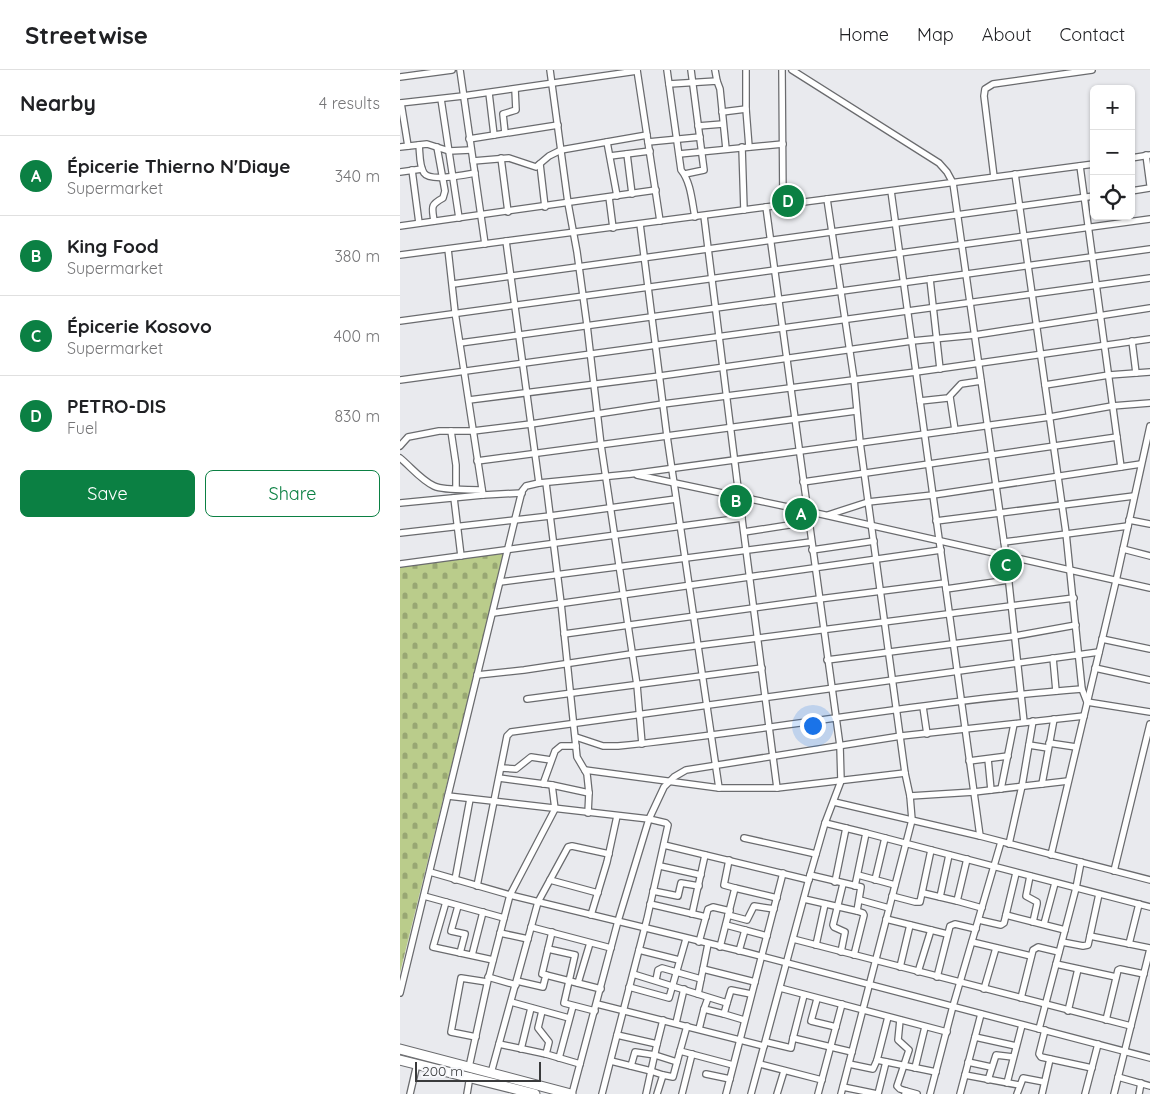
<!DOCTYPE html>
<meta charset="utf-8">
<style>
:root{--surface:#fff;--page:#f2f2f2;--text:#202124;--muted:#757577;--line:#e0e0e0;--accent:#0b8043}
body{margin:0;font-family:Quicksand,sans-serif;background:var(--page);color:var(--text)}
.controls{position:absolute;right:15px;top:15px;display:grid;overflow:hidden;border-radius:8px;box-shadow:0 1px 4px #0004}
.controls button{width:45px;height:45px;display:grid;place-items:center;padding:0;border:0;border-bottom:1px solid var(--line);background:var(--surface);color:var(--text);font:25px sans-serif}
.scale{position:absolute;left:15px;bottom:12px;width:126px;box-sizing:border-box;padding-left:5px;border:2px solid #393a3b;border-top:0;font-size:14px;line-height:18px;white-space:nowrap;color:#393a3b;-webkit-text-stroke:4px #f7f8fb;paint-order:stroke}
.you{position:absolute;left:412px;top:655px;width:18px;height:18px;margin:-12px;border:4px solid #fff;border-radius:50%;background:#1a73e8;box-shadow:0 0 0 8px #1a73e833}
.badge{display:grid;place-items:center;width:32px;height:32px;border-radius:50%;background:var(--accent);color:#fff;font-size:16px;font-weight:700}
.pin{position:absolute;translate:-50% -50%;border:2px solid #fff;box-shadow:0 1px 5px #0006}
.list{margin:0;padding:0;list-style:none}
h2{display:flex;justify-content:space-between;align-items:center;height:65px;margin:0;padding:0 20px;font-size:21px}
h2 small{font-size:16px;font-weight:400;color:var(--muted)}
.list li{display:grid;grid-template-columns:32px 1fr auto;gap:15px;align-items:center;box-sizing:border-box;height:80px;padding:0 20px;border-top:1px solid var(--line)}
.list b{display:block;font-size:19px;white-space:nowrap}
.list p{margin:0;font-size:16px;white-space:nowrap;color:var(--muted)}
.list em{font-size:16px;font-style:normal;color:var(--muted)}
.actions{display:flex;gap:10px;padding:15px 20px}
.actions a{flex:1;padding:11px 0;border:1px solid var(--accent);border-radius:8px;text-align:center;font-size:18px;color:var(--accent)}
.actions .main{background:var(--accent);color:#fff}
.icon{flex:none;width:28px;height:28px;fill:none;stroke:currentColor;stroke-width:2;stroke-linecap:round;stroke-linejoin:round}
.map{position:relative;flex:none;width:750px;height:1024px;overflow:hidden}
header{display:flex;align-items:center;gap:30px;box-sizing:border-box;height:70px;padding:0 25px;background:var(--surface);border-bottom:1px solid var(--line)}
header strong{font-size:24px}
nav{display:flex;gap:28px;margin-inline-start:auto;font-size:18px}
main{display:flex}
aside{flex:1;background:var(--surface)}
.map>svg:first-child{display:block}
.cemetery{fill:url(#cemetery-stones)}
.lines{fill:none;stroke-linecap:round;stroke-linejoin:round}
.minor-casing{stroke:#6a6b6e;stroke-width:8}
.highway-casing{stroke:#6a6b6e;stroke-width:11}
.minor{stroke:#fff;stroke-width:5.5}
.highway{stroke:#fff;stroke-width:9}
</style>
<header>
<strong>Streetwise</strong>
<nav><a>Home</a><a>Map</a><a>About</a><a>Contact</a></nav>
</header>
<main>
<aside>
<h2>Nearby<small>4 results</small></h2>
<ul class="list">
<li><span class="badge">A</span><div><b>Épicerie Thierno N'Diaye</b><p>Supermarket</p></div><em>340 m</em></li>
<li><span class="badge">B</span><div><b>King Food</b><p>Supermarket</p></div><em>380 m</em></li>
<li><span class="badge">C</span><div><b>Épicerie Kosovo</b><p>Supermarket</p></div><em>400 m</em></li>
<li><span class="badge">D</span><div><b>PETRO-DIS</b><p>Fuel</p></div><em>830 m</em></li>
</ul>
<div class="actions"><a class="main">Save</a><a>Share</a></div>
</aside>
<div class="map">
<svg width="750" height="1024" viewBox="0 0 750 1024">
<defs>
<pattern id="cemetery-stones" width="16" height="16" patternUnits="userSpaceOnUse" patternTransform="scale(1.25)"><rect width="16" height="16" fill="#bacc8b"/><path d="M2 7V4a2 2 0 0 1 4 0v3zM10 15v-3a2 2 0 0 1 4 0v3z" fill="#98a773"/></pattern>
</defs>
<rect width="100%" height="100%" fill="#e9eaee"/>
<polygon class="cemetery" points="104,483 0,903 0,496"/>
<g class="lines">
<defs>
<g id="minor">
<polyline points="60,0 85,174"/>
<polyline points="150,0 168,133 177,182 187,255 201,375 237,615 242,674"/>
<polyline points="237,0 260,151"/>
<path d="M267,0L281,100C291,112 292,132 295,147"/>
<polyline points="315,0 317,11"/>
<polyline points="346,0 346,39 349,77"/>
<polyline points="382,0 383,135"/>
<polyline points="392,0 539,93 547,102 553,113 606,486 624,652"/>
<polyline points="0,7 52,0"/>
<polyline points="269,14 317,11 320,19 326,79"/>
<polyline points="89,23 94,65"/>
<polyline points="41,29 59,148"/>
<polyline points="0,33 63,26 237,1"/>
<polyline points="1,33 8,76"/>
<polyline points="322,42 346,39"/>
<polyline points="298,56 323,54"/>
<polyline points="105,63 103,44 116,40 115,19"/>
<polyline points="69,69 158,55"/>
<polyline points="207,72 217,126"/>
<polyline points="248,72 300,67"/>
<path d="M19,75C20,82 19,96 24,103C30,112 64,105 75,103"/>
<polyline points="0,77 27,74 49,81 71,80"/>
<polyline points="342,77 344,140"/>
<polyline points="227,84 232,124"/>
<polyline points="279,84 383,74"/>
<polyline points="746,85 750,115"/>
<polyline points="210,86 250,81"/>
<polyline points="101,88 108,142"/>
<polyline points="731,88 750,85"/>
<polyline points="73,91 109,88 136,97 149,86 161,80 247,65"/>
<polyline points="140,94 145,137"/>
<polyline points="680,96 721,397"/>
<polyline points="12,100 19,153"/>
<polyline points="0,102 22,99"/>
<polyline points="285,104 304,100 291,0"/>
<polyline points="615,104 666,463 682,619 687,632 750,642"/>
<polyline points="594,107 584,26 585,19 593,14 692,0"/>
<polyline points="491,121 580,766"/>
<polyline points="731,121 750,118"/>
<polyline points="209,127 213,158"/>
<polyline points="427,129 454,309 460,372 505,703 510,726 512,750 441,1024"/>
<path d="M34,151C32,137 30,135 43,128L45,121L37,77"/>
<polyline points="240,154 267,366 319,718"/>
<polyline points="0,156 256,120"/>
<polyline points="106,171 139,413"/>
<polyline points="48,179 55,242 83,425"/>
<polyline points="0,185 694,94"/>
<polyline points="530,209 540,299"/>
<polyline points="53,214 694,126"/>
<polyline points="0,251 750,149"/>
<polyline points="732,271 736,303"/>
<polyline points="60,273 750,179"/>
<polyline points="0,310 750,208"/>
<polyline points="645,315 709,305 750,302"/>
<polyline points="550,327 555,360"/>
<polyline points="69,330 260,306 512,271 575,265 750,238"/>
<polyline points="520,331 548,328 561,314 581,311"/>
<polyline points="51,361 56,395 56,418"/>
<polyline points="0,376 8,367 39,361 73,361 131,354 263,334 516,302 750,269"/>
<path d="M0,388C11,397 21,410 34,416C45,421 69,419 82,420"/>
<polyline points="77,391 456,341"/>
<polyline points="237,405 407,441 750,518"/>
<polyline points="403,412 717,367"/>
<polyline points="146,413 161,533 177,687 187,704 189,723 188,743"/>
<polyline points="54,428 61,486"/>
<polyline points="0,433 83,425 122,423"/>
<polyline points="428,445 468,432 533,425 741,394"/>
<polyline points="729,450 750,454"/>
<polyline points="536,451 734,426"/>
<polyline points="344,462 408,452"/>
<polyline points="0,463 150,446 276,429"/>
<polyline points="604,472 728,456"/>
<polyline points="723,479 750,486"/>
<polyline points="412,480 474,471"/>
<polyline points="0,494 342,448"/>
<polyline points="100,512 411,472"/>
<polyline points="546,519 609,510"/>
<polyline points="93,543 541,480"/>
<polyline points="164,564 419,529 545,513"/>
<polyline points="702,569 750,579"/>
<polyline points="653,588 656,621"/>
<polyline points="427,590 615,566 676,555"/>
<polyline points="695,598 750,610"/>
<polyline points="77,605 124,600 231,584 674,528"/>
<polyline points="127,629 362,598"/>
<polyline points="523,637 527,664"/>
<path d="M176,667L203,676H218C373,660 527,631 682,619"/>
<polyline points="649,673 676,677"/>
<polyline points="629,675 648,678"/>
<polyline points="588,689 591,720"/>
<polyline points="569,691 608,686"/>
<polyline points="101,698 116,699 131,687 151,690"/>
<polyline points="185,700 319,718 377,718 339,426 304,146"/>
<polyline points="99,708 152,715 189,723"/>
<polyline points="143,714 155,681 161,676 176,676"/>
<polyline points="642,714 654,649"/>
<polyline points="377,718 505,703"/>
<polyline points="601,719 614,654"/>
<polyline points="48,726 249,749 266,753 268,755 247,849 217,965 257,974 263,950"/>
<polyline points="510,726 574,722 668,711"/>
<polyline points="434,732 580,766 750,810"/>
<polyline points="425,753 466,763 455,816"/>
<polyline points="466,763 750,837"/>
<polyline points="344,768 416,784"/>
<polyline points="609,774 622,716 633,651"/>
<polyline points="264,775 409,810"/>
<polyline points="549,785 540,827 557,831"/>
<polyline points="651,785 716,511 750,356"/>
<polyline points="567,789 557,831 582,838"/>
<polyline points="329,790 324,815 335,818"/>
<polyline points="260,796 301,805"/>
<polyline points="714,801 750,654"/>
<polyline points="30,802 110,825 345,882 750,988"/>
<polyline points="410,805 461,817 457,841 463,843 464,845 454,885"/>
<polyline points="458,805 495,815"/>
<polyline points="630,806 626,826 637,832 637,834 633,852"/>
<polyline points="55,810 70,729"/>
<polyline points="150,810 198,823"/>
<polyline points="475,810 485,768"/>
<polyline points="435,812 446,758"/>
<polyline points="77,816 107,666 111,662 699,582"/>
<polyline points="253,821 278,826 281,813 299,816"/>
<polyline points="523,823 540,827"/>
<polyline points="24,826 104,848"/>
<polyline points="492,826 515,832 520,832 531,780"/>
<polyline points="404,829 457,841"/>
<polyline points="460,830 489,838"/>
<polyline points="46,832 33,877 93,890"/>
<polyline points="250,834 306,847"/>
<polyline points="58,836 51,861 65,864 60,883"/>
<polyline points="292,844 305,785"/>
<polyline points="191,845 207,792 217,746"/>
<polyline points="328,845 347,850 354,836 374,839"/>
<polyline points="606,845 665,860"/>
<polyline points="486,849 547,864"/>
<polyline points="579,850 601,855 604,853 616,803"/>
<polyline points="644,854 655,813"/>
<polyline points="326,855 367,866"/>
<polyline points="131,857 211,878"/>
<polyline points="100,863 128,869"/>
<polyline points="690,866 750,878"/>
<polyline points="393,869 731,956"/>
<polyline points="299,872 308,839 313,837 330,841"/>
<polyline points="572,872 631,886"/>
<polyline points="662,872 683,876 688,875 699,824"/>
<polyline points="729,874 739,834"/>
<polyline points="416,875 425,834"/>
<polyline points="320,877 335,818 377,828"/>
<polyline points="148,879 175,885 164,933 195,941"/>
<polyline points="239,880 279,890"/>
<polyline points="339,881 345,860"/>
<polyline points="441,882 445,862 434,857 433,855 443,814"/>
<polyline points="72,885 83,842"/>
<polyline points="656,894 716,907"/>
<polyline points="500,897 510,855"/>
<polyline points="303,899 355,912"/>
<polyline points="518,902 531,860"/>
<polyline points="233,904 327,933 324,944 344,950"/>
<polyline points="146,905 201,919"/>
<polyline points="88,907 116,915"/>
<polyline points="537,907 550,856 555,854 576,859"/>
<polyline points="256,910 258,900 262,898 301,909 308,874"/>
<polyline points="117,911 143,917 146,905 142,904 152,862"/>
<polyline points="178,913 190,873"/>
<polyline points="229,917 269,928 286,869"/>
<polyline points="380,918 547,962"/>
<polyline points="584,919 596,878"/>
<polyline points="0,923 116,445 122,421 126,416 139,413 231,404 650,347 712,336 750,333"/>
<polyline points="298,924 301,909"/>
<polyline points="308,928 304,939 324,944"/>
<polyline points="621,928 633,880 638,877 659,882"/>
<polyline points="417,929 411,951 436,957"/>
<polyline points="111,932 169,948"/>
<polyline points="327,933 331,920 351,924"/>
<polyline points="197,934 364,976"/>
<polyline points="142,941 138,958 149,972 146,984 180,994"/>
<polyline points="668,941 678,899"/>
<polyline points="488,947 477,990 536,1002"/>
<polyline points="500,950 498,970 509,980 497,1016 500,1019 506,1021"/>
<polyline points="706,950 718,900 720,899 744,904"/>
<polyline points="276,953 284,919"/>
<polyline points="287,956 280,981 333,995"/>
<polyline points="299,959 304,939"/>
<polyline points="639,959 676,818 681,792"/>
<polyline points="645,960 639,984 641,987 692,998"/>
<polyline points="76,967 51,962 61,908 87,912"/>
<polyline points="575,967 616,976"/>
<polyline points="393,968 404,925"/>
<polyline points="366,972 391,978 393,968 452,982"/>
<polyline points="99,974 146,984"/>
<polyline points="121,979 131,938"/>
<polyline points="159,988 173,936"/>
<polyline points="211,991 251,1001 257,974"/>
<polyline points="568,992 591,997"/>
<polyline points="360,994 422,1010"/>
<polyline points="449,994 473,999 477,990"/>
<polyline points="231,996 235,982 255,985 277,992 280,981"/>
<polyline points="69,997 88,910 110,825 155,739 152,715"/>
<polyline points="515,998 525,957"/>
<polyline points="91,1003 138,832 168,777 172,776 209,784"/>
<polyline points="306,1004 330,1009"/>
<polyline points="263,1005 273,1007 277,992"/>
<polyline points="565,1005 619,1015"/>
<polyline points="718,1007 750,1016"/>
<polyline points="588,1010 596,985 613,987"/>
<polyline points="607,1013 622,955"/>
<polyline points="443,1017 477,1024"/>
<polyline points="10,1024 17,994"/>
<polyline points="67,1024 70,1006"/>
<polyline points="172,1024 218,851 249,749 264,717 274,707 286,700 501,666 684,646"/>
<polyline points="202,1024 217,965"/>
<polyline points="246,1024 251,1001 263,1005 257,1024"/>
<polyline points="282,1024 292,984"/>
<polyline points="326,1024 383,803"/>
<polyline points="351,1024 410,805 425,753 441,711 440,676 366,137"/>
<polyline points="377,1024 384,1001"/>
<polyline points="418,1024 442,934"/>
<polyline points="478,1024 486,992"/>
<polyline points="505,1024 506,1021 517,1024"/>
<polyline points="530,1024 553,936 601,772"/>
<polyline points="560,1024 581,944"/>
<polyline points="617,1024 623,1008 644,1012"/>
<polyline points="642,1024 650,989"/>
<polyline points="685,1024 698,974"/>
<polyline points="714,1024 750,879"/>
<polyline points="739,1024 741,1013"/>
</g>
<g id="highway">
<polyline points="0,979 171,1024"/>
<polyline points="0,990 135,1024"/>
</g>
</defs>
<use href="#minor" class="minor-casing"/>
<use href="#highway" class="highway-casing"/>
<use href="#minor" class="minor"/>
<use href="#highway" class="highway"/>
</g>
</svg>
<div class="controls">
<button>+</button>
<button>−</button>
<button><svg class="icon" aria-label="locate" viewBox="0 0 24 24"><circle cx="12" cy="12" r="6"/><path d="M12 2v4M12 18v4M2 12h4M18 12h4"/></svg></button>
</div>
<div class="scale">200 m</div>
<div class="you"></div>
<div class="pin badge" style="left:401px;top:444px">A</div>
<div class="pin badge" style="left:336px;top:431px">B</div>
<div class="pin badge" style="left:606px;top:495px">C</div>
<div class="pin badge" style="left:388px;top:131px">D</div>
</div>
</main>
